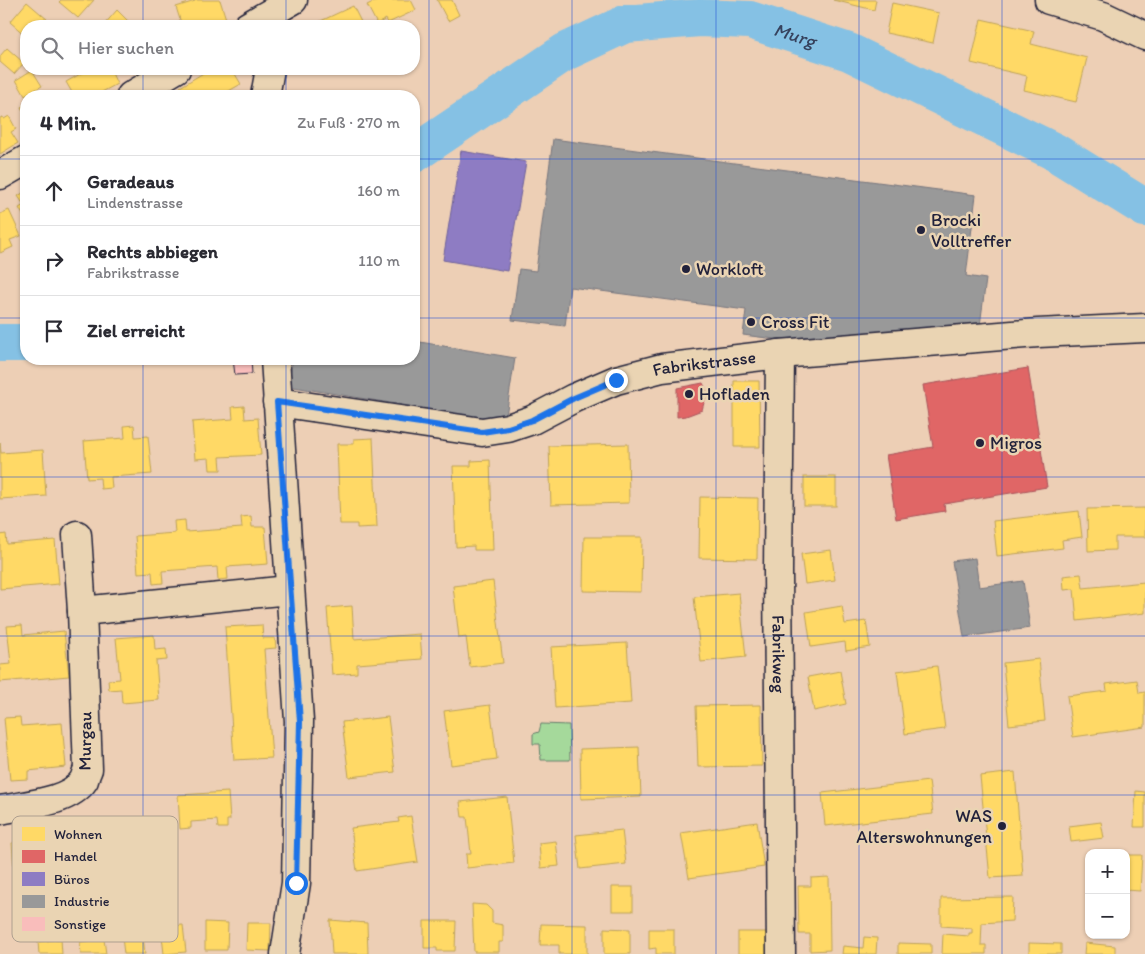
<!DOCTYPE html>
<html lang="de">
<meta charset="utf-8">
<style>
:root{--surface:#fff;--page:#f2f2f3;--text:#2b2b33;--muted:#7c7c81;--line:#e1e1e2}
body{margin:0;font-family:Itim,sans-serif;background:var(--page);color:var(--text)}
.controls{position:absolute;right:15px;bottom:15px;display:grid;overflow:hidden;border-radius:10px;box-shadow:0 1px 4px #0004}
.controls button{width:45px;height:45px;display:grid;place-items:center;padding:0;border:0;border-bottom:1px solid var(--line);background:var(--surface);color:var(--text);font:25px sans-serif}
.stop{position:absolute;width:15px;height:15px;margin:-11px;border:4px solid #1a73e8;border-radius:50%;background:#fff}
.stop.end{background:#1a73e8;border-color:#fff;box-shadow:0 1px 5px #0008}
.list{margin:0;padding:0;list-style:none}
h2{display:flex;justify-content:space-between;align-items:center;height:65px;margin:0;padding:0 20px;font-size:21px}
h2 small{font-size:16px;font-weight:400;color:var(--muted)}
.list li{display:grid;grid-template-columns:32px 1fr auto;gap:15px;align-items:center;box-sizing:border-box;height:70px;padding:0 20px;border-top:1px solid var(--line)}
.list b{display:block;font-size:19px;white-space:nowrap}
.list p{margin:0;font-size:16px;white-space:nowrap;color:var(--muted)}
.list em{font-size:16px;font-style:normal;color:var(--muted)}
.icon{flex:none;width:28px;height:28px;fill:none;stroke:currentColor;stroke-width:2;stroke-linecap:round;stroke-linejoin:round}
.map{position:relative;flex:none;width:1145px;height:954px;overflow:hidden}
.search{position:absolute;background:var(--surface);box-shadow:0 1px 4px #0004;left:20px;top:20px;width:400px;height:55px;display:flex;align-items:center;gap:12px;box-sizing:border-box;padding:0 18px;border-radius:20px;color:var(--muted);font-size:19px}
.panel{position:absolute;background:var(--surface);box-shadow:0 1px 4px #0004;left:20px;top:90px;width:400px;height:275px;border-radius:20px}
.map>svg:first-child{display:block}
.green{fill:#a5d99b;stroke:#647e6b}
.homes{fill:#ffd966;stroke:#bda259}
.shops{fill:#e06666;stroke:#a75259}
.offices{fill:#8e7cc3;stroke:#6e619a}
.industry{fill:#999;stroke:#75757d}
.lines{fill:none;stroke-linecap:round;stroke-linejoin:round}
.river{stroke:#85c1e4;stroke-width:38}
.building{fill:#f9bdbb;stroke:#22223b}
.minor-casing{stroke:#22223b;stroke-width:31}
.minor{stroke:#ead4b3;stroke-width:28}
.route{stroke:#1a73e8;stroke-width:6}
.grid{fill:none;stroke:#1d4ed8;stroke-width:1;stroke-opacity:0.55}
.poi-dot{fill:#22223b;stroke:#ead4b3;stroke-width:2}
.labels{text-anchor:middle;stroke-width:5;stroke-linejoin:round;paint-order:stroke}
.poi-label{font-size:18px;fill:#22223b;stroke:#ead4b3;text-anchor:start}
.street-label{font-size:18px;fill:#22223b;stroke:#ead4b3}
.water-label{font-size:19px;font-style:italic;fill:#36425d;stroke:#ead4b3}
.key{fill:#ead4b3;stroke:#ae9f8f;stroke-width:1}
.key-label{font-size:14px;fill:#22223b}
</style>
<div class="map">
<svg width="1145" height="954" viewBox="0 0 1145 954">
<rect width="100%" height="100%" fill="#edcfb5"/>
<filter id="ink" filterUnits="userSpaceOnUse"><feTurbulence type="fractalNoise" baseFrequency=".02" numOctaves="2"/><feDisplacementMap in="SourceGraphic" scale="10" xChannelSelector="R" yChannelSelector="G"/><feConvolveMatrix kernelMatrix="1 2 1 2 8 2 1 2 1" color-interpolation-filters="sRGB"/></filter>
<g filter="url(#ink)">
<polygon class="green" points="541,724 569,725 570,760 541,760 540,744 533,744 533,734 539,732"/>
<g class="homes">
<polygon points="61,0 94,0 78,18 59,2"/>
<polygon points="194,0 220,0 226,19 214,22 216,26 182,26 176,7 195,1"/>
<polygon points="377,0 411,0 416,10 388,23 386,19 377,24 367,5"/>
<polygon points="437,0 452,0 459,15 448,21"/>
<polygon points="833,0 876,0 874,10"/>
<polygon points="27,2 55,26 26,26 26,36 10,22"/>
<polygon points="892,3 939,13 933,43 886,33"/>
<polygon points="353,6 363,26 310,26"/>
<polygon points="117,10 133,26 103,26"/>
<polygon points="981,19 1034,31 1031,44 1087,58 1076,102 1024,90 1027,76 971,63"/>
<polygon points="7,48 24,63 14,74 0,62 0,56"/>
<polygon points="89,69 106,69 112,73 117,84 102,92 103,94 100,96 74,96 66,82"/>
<polygon points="133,69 146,69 138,75"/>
<polygon points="210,69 232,69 241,84 227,92 230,96 186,96 180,87"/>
<polygon points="32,70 42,86 25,96 16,80"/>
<polygon points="26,104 26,116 21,107"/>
<polygon points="9,116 16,129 11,132 18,143 0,154 0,118 3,117 4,119"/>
<polygon points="26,191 26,220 19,208 24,205 18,196"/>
<polygon points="9,210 21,236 10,240 13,247 0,253 0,214"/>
<polygon points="734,381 759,381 760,447 734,447"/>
<polygon points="244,406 245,419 258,418 261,455 220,457 221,470 210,470 209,458 195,459 192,422 233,419 232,407"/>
<polygon points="134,425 135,437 148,436 152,474 111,477 112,488 101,489 100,478 87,479 84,441 125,438 124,426"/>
<polygon points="373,438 377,527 357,528 357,524 340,524 337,444 354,444 354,439"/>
<polygon points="0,443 1,453 43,450 46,496 0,499"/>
<polygon points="628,444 629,503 551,505 549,446"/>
<polygon points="490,460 493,550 474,550 474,546 456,547 453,466 471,466 471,461"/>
<rect x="804" y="477" width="32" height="29"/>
<polygon points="700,497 758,498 757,559 699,558"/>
<polygon points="1145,508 1145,537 1115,537 1115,550 1088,551 1087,509"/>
<polygon points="1079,511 1082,537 1062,540 1063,548 997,556 993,521"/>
<polygon points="251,516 252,527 265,527 268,564 227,567 228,579 218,580 217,567 162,571 163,583 153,584 152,572 138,573 135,536 175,533 174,521 185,520 186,532 242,528 241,517"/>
<polygon points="6,534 7,544 55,540 59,584 0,589 0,535"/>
<polygon points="584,537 642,537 641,592 583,591"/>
<polygon points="831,550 835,580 805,584 801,554"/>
<polygon points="1081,574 1083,588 1145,582 1145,613 1077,621 1074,589 1064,590 1063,576"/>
<polygon points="493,581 503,663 470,667 466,637 459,638 453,586"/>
<polygon points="739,593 746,657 701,662 694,597"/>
<polygon points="352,606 354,639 420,634 422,659 357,664 357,673 332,675 327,608"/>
<polygon points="842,606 845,624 866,621 870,647 846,651 845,642 811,647 806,612"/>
<polygon points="22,625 23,635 64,631 69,676 0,682 0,665 11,664 7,626"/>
<polygon points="262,625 263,638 275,638 276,648 264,649 272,758 234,760 225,627"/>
<polygon points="154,635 155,650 166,649 167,660 156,661 159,700 122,703 121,689 109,690 108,680 120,679 116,638"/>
<polygon points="627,643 631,703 555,708 551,647"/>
<polygon points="1039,659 1045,721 1009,725 1003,663"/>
<polygon points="937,666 945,729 905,734 897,671"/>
<polygon points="840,671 846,704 814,711 808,677"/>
<polygon points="1137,680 1139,693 1145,692 1145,727 1073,737 1067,696 1107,691 1106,684"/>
<polygon points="490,705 497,759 451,765 444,711"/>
<polygon points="761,705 762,766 698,767 696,706"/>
<polygon points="20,717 21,726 62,723 66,767 28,771 28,779 10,780 4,718"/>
<polygon points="388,717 395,772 349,777 342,722"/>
<polygon points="639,747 641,797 581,799 580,749"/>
<polygon points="1015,772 1023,876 990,878 980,776"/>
<polygon points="929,781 933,814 825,826 822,793"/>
<polygon points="1136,791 1145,792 1145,827 1134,827"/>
<polygon points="228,792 230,820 227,820 227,828 218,828 217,820 191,822 191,828 180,829 178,795"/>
<polygon points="507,797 514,863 467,868 466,854 471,854 467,817 462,817 460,802"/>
<polygon points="411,816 418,862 357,871 351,828 399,822 398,818"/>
<polygon points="757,822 764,867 689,878 681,833"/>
<polygon points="1101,822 1104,838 1071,842 1069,826"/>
<polygon points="35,828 37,848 31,848 35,896 16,897 12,843 18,842 17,829"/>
<polygon points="622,830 626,864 580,869 576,835"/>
<polygon points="556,841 559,866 541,868 539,843"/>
<polygon points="1126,855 1142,855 1140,891 1126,890"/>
<polygon points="829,877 830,950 810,951 810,934 799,934 798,886 811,886 811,878"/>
<rect x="612" y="887" width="21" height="24"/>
<polygon points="1013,897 1012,921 982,923 981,945 986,945 986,954 942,954 943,934 969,936 969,933 972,933 972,928 941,926 941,898"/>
<polygon points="472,904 486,905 492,911 492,923 503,925 503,942 499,942 499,952 474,952"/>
<polygon points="330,920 367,923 368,954 332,954"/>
<polygon points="424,921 456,921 455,951 437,951 437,948 424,948"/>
<polygon points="205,922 228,923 227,950 205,950"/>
<polygon points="247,923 271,923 270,951 246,950"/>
<polygon points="541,924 587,925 587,954 559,954 559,945 540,945"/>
<polygon points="183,925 186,952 164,954 161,927"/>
<polygon points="604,928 630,929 630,954 604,954"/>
<polygon points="649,929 674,929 674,954 656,954 656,948 649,949"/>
<rect x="738" y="932" width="32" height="22"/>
<polygon points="143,935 145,954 124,954 122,937"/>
<polygon points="864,937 877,938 876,954 842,954 843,946 863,948"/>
<polygon points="61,939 62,954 39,954 38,942"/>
<polygon points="104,939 106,954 81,954 80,942"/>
<polygon points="898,943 931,944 931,954 898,954"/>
<polygon points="1029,943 1061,944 1061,954 1029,954"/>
<polygon points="1085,943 1115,946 1115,954 1084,954"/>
</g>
<g class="shops">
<polygon points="1028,368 1047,487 944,504 945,511 896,519 886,455 933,447 923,385"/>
<polygon points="703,383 707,392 702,410 686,416 677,417 677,388"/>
</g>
<polygon class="offices" points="461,151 526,162 507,271 443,260"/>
<g class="industry">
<polygon points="553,139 976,195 966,276 986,279 980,326 783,340 743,335 746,310 570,287 565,326 512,320 519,269 536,271"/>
<polygon points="414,341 515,358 505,422 288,386 293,359 414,359"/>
<polygon points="975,558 979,587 1023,581 1030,628 964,637 952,561"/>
</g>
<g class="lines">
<g class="river">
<path id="s1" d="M414,154L565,52L625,24L700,18L750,20L849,52L1053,151L1145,208"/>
<polyline points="0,343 26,343"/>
</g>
</g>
<polygon class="building" points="233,359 251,359 252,374 235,375"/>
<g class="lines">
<defs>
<g id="minor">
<polyline points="1049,0 1103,16 1145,36"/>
<polyline points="248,26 293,0"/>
<polyline points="131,96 176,69"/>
<polyline points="265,96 270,69"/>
<polyline points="0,175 26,160"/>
<path id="s2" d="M780,354L778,571L781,954"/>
<polyline points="275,359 299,721 296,883 285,954"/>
<path id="s3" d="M277,402L482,432L508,428L532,420L574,398L616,380L662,368L780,354L1038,333L1145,328"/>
<polyline points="82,611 289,590"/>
<path d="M0,810C24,805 69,803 84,780C85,777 86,773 88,769L82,611L77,535"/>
</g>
</defs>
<use href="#minor" class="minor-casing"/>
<use href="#minor" class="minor"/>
</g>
</g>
<g class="lines" filter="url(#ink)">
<polyline class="route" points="296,883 300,722 277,402 482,432 508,428 532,420 574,398 616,380"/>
</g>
<path class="grid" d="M143,0V26M286,0V26M429,0V954M572,0V954M716,0V954M859,0V954M1002,0V954M143,69V96M286,69V96M0,159H26M414,159H1145M0,318H26M414,318H1145M143,359V954M286,359V954M0,477H1145M0,636H1145M0,795H1145"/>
<g class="poi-dot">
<circle cx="921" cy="230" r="5"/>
<circle cx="686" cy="269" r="5"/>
<circle cx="751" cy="322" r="5"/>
<circle cx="689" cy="394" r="5"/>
<circle cx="980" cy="443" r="5"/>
<circle cx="1002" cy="826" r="5"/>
</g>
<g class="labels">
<g class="poi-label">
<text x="931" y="226">Brocki<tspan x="931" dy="21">Volltreffer</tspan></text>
<text x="696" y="275">Workloft</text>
<text x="761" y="328">Cross Fit</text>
<text x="699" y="400">Hofladen</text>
<text x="990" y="449">Migros</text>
<text x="992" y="822" text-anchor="end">WAS<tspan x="992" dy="21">Alterswohnungen</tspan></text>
</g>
<g class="street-label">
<text dy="6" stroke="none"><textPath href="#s3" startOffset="442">Fabrikstrasse</textPath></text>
<text dy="6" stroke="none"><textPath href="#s2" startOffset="300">Fabrikweg</textPath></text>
<text transform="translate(85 741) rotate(-89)" y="6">Murgau</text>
</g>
<g class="water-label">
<text dy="7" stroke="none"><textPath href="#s1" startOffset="421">Murg</textPath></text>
</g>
</g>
<rect x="12" y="816" width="166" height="126" rx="8" class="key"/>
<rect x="22" y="827" width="23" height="14" fill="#ffd966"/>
<rect x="22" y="850" width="23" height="13" fill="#e06666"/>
<rect x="22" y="872" width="23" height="14" fill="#8e7cc3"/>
<rect x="22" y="895" width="23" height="13" fill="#999"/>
<rect x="22" y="917" width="23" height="14" fill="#f9bdbb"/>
<g class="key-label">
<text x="54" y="839">Wohnen</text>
<text x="54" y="861">Handel</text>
<text x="54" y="884">Büros</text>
<text x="54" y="906">Industrie</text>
<text x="54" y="929">Sonstige</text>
</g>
</svg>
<div class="controls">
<button>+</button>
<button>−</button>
</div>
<div class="stop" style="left:296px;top:883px"></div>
<div class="stop end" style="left:616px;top:380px"></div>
<div class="search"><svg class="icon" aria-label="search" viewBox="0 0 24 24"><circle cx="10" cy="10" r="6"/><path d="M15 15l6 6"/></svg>Hier suchen</div>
<section class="panel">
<h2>4 Min.<small>Zu Fuß · 270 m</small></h2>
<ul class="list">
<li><svg class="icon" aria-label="ahead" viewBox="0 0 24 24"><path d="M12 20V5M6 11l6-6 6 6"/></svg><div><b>Geradeaus</b><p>Lindenstrasse</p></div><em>160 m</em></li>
<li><svg class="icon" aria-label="right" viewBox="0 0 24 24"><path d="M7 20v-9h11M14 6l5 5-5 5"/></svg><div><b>Rechts abbiegen</b><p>Fabrikstrasse</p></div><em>110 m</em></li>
<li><svg class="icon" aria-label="arrive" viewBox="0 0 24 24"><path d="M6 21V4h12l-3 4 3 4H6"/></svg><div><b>Ziel erreicht</b></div></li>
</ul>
</section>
</div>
